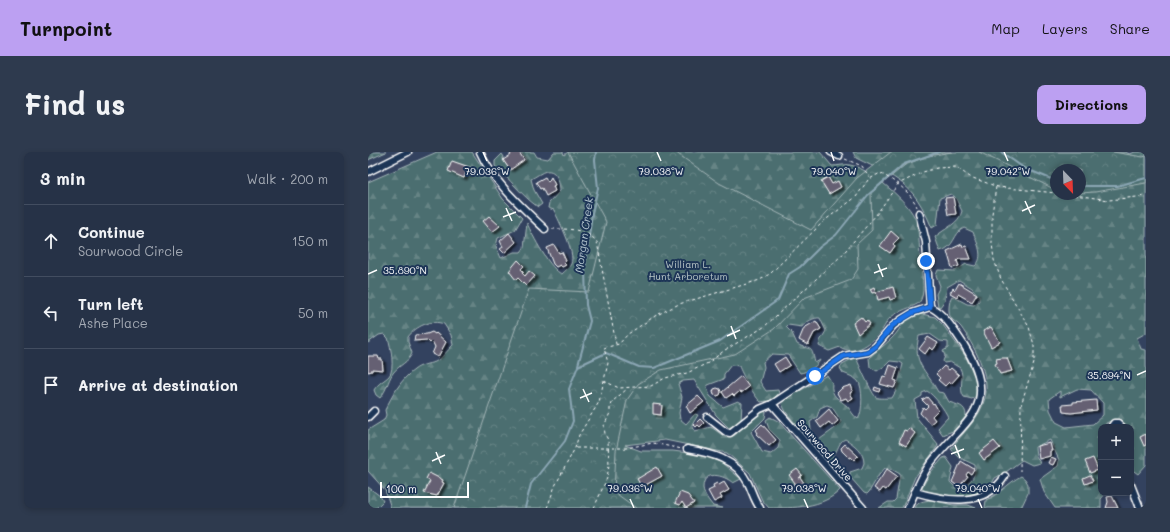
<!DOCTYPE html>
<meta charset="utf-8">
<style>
:root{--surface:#263247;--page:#2e3a4e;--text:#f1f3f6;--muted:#a4aab4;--line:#424d60;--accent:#bca0f2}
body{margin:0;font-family:Mali,sans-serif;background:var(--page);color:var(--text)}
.controls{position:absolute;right:12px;bottom:12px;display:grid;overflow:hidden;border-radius:8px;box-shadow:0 2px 6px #0003}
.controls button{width:36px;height:36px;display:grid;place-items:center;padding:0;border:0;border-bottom:1px solid var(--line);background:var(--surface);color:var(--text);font:20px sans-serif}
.compass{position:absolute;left:682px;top:12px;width:36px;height:36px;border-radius:50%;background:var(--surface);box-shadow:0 2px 6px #0003;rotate:157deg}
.scale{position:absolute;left:12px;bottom:10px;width:89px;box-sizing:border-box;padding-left:4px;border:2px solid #fff;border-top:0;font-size:11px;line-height:14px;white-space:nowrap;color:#fff;-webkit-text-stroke:3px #1d3557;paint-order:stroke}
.stop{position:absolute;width:12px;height:12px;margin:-9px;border:3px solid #1a73e8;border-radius:50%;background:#fff}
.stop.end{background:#1a73e8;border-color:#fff;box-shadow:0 1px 4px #0008}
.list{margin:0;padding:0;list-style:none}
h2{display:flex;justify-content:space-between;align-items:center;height:52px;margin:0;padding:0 16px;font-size:17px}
h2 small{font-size:13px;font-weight:400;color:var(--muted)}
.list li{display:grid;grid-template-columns:26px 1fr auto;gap:12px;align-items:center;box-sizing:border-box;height:72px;padding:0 16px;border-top:1px solid var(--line)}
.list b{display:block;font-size:15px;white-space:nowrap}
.list p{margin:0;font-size:13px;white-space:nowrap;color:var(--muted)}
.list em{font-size:13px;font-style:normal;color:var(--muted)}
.icon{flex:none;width:22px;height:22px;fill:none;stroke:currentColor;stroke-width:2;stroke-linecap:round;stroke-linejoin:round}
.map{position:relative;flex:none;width:778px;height:356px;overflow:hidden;border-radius:8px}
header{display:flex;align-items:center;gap:24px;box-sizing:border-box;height:56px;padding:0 20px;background:var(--accent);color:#111}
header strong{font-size:19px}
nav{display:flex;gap:22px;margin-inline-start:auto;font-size:14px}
.intro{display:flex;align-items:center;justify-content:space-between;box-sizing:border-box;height:96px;padding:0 24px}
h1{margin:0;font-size:28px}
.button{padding:10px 18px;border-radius:8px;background:var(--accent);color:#111;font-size:14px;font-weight:700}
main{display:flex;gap:24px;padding:0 24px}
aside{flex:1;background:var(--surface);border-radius:8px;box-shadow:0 2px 6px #0003}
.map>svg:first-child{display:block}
.forest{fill:url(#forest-firs);stroke:#a5b6b8;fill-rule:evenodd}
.park{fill:url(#park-crowns);stroke:#a5b6b8}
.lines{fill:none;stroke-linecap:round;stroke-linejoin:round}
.stream{stroke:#8ca7b5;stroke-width:2}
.building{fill:#656173;stroke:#fff;filter:url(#shadow)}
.minor-casing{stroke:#fff;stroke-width:9}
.path{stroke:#fff;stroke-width:1;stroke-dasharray:3 3;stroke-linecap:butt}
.minor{stroke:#1d3557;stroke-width:6}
.route{stroke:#1a73e8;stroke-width:5}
.ticks{fill:none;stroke:#fff;stroke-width:1.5}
.labels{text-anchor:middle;stroke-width:4;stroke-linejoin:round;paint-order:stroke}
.park-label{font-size:10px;fill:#b7c5c6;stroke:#1d3557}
.street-label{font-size:10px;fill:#fff;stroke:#1d3557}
.water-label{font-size:11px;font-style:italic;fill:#b3c4ce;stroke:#1d3557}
.ticks-label{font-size:10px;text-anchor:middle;fill:#fff;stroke:#1d3557;stroke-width:4;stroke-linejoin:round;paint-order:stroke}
</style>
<header>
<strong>Turnpoint</strong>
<nav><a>Map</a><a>Layers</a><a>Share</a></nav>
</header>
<div class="intro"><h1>Find us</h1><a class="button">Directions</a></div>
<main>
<aside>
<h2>3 min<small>Walk · 200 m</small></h2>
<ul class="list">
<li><svg class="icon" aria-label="ahead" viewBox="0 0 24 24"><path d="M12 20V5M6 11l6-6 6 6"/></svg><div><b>Continue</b><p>Sourwood Circle</p></div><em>150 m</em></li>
<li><svg class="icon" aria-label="left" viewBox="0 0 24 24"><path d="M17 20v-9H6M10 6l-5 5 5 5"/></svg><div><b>Turn left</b><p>Ashe Place</p></div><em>50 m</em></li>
<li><svg class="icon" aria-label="arrive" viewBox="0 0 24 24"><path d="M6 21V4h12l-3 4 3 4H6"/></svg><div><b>Arrive at destination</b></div></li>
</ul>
</aside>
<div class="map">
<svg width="778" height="356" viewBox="0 0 778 356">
<defs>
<pattern id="forest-firs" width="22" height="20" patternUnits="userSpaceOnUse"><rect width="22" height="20" fill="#4b6e70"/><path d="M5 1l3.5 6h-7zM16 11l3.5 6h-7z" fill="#668485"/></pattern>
<pattern id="park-crowns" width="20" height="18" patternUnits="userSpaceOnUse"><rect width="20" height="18" fill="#4b6e70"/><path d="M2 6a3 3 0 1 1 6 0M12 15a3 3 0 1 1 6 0" fill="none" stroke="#668485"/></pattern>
<filter id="shadow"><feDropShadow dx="3" dy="2" stdDeviation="1" flood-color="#0009"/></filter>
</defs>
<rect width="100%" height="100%" fill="#33425f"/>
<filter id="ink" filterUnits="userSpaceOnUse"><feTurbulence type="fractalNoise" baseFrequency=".025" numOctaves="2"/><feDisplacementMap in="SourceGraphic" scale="8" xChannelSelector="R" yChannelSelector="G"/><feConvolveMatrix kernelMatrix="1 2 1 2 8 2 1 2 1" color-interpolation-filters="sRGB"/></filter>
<g filter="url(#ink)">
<g class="forest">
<polygon points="0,0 18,0 0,8"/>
<path d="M69,0H104L135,47L154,66L147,78L130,86L128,94L133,106L146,100H153L156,96L159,71C164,83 183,119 194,122C197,119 201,116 203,112C208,100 191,70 186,58L180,56L181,51L192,39C192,31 189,17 178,19C174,20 167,25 163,27L166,38L174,52L170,55C153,43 142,27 127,14V9L134,2L136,5L135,7L142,19L158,8L153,0H166L169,5L180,7L186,0H195L196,3L200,0H452L464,14C470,14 476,12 482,13C501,16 543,51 548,69C552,83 551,100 553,115C554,125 558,142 551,151C543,156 532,158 523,165C519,168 517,174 514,178C505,190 487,205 472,195L461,199L451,194L452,189L458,179L452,166C447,165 437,170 434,175L420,173L418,175L424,181L429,192C443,200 443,191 447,211L452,208C449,215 439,220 432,221L420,203L404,202L395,210L396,215L392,230L398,239L410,238L411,241L404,248L393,250C388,247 373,221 371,214L363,213L356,222V227L340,233L339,236L342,244L355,255L370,249L374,251L373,269L361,276L348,263L326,228L315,229L310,232L314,245L311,261L312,267L318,272L327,262L330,263L324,273L327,279L343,275L357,285C370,286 371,277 378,270C382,266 389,261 395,259L398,260L397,266L383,280L394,300L403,302L410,296L412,288L401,277L398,268L402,265L410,269L472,338C455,356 425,356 401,356L394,348L382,321L359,301L297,288L257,293L273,299H305L335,303L354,311L373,327L365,331C356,323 335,317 335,336C336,343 341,349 345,354L355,356H23L17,338L0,319V278L16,268L18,263L17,258C24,244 33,227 46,218C52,213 60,212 67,210C73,207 80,198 85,193L83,183L76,172C63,167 48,174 40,185V190L44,201C41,210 31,213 25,221C19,230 20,236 12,246L8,243L6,238C10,231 16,229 21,224C27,218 23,194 20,186L16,182L11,183L0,191V30Z"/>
<path d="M485,0H757L762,2L767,0H778V181L769,186L773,197L778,198V313L770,322L763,317V275H749L748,271L743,269L738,271V275H733V341H738L733,347V356H687L676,340L672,327L690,314L691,308L682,288L667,295L668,304L672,311L664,313L654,308L638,320L627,326L622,335L606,343L594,346L555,338L554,335L563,320L575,306L578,305L585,315L582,330L588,336H593C603,328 608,327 607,313L590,305L583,297C594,281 612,267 617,246C623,224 605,192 593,175C590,171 584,169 582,164C580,160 581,148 584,144L599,152L606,153L611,149V144L604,136L591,128L579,135L577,148L572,155L570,154L568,142L572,134L568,123L570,118L587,119L598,112L607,114C617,105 609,91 605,80L596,76C585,81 587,96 572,99L567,85C577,76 591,72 594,59L587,45L583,42L572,46L569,73L564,76C545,30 530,27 488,6ZM688,18H712V42H688ZM709,237L723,238L735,251V263L725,272L698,275L688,270L682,258L681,247L692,239V245Z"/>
<path d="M554,162L567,165L575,173L598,205L608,228V244L604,247L596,245C590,237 597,225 592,216L582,210L576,211L575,209L577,204L575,199L580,196V190L572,189L562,182L551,184C544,212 558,217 570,240L576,241L581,250C589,253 598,253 598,264L587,278L575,283L570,276L580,265C577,258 566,243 559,239L554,241V244L547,248L549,266L570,292L569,295L547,325L534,356H511L520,350H525L528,347L532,322L523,317L517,316L511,323L501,340L499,342L496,341L482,325V320L494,316L496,311C496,300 486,292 477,287C470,290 471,298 465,303L466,314L455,305L448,295V290L470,274L473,269L464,255L459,253L452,256L449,265L442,270L444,284L443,286H439L418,260L414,252L418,247L459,223L464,231C462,244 471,247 479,254C483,258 485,264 490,267C495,261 495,234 490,229C486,225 480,223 475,221L472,216L476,211L488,205C490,211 505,244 508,245C511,247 520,246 524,246L528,239L535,212L532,210L522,209L517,214L509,219L502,215L501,206C508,199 516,194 523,187C535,176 533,166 554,162Z"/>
<path d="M653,324L657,327L660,332V341L653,356H617L618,348C632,342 640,331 653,324Z"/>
<polygon points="0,335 12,344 15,349 8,356 0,356"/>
<path d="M563,348L585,353H600L608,356H547C550,349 556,349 563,348Z"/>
</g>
<g class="park">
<polygon points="200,0 307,0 351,31 443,78 489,26 523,0 584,0 560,4 537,13 503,41 504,78 489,92 490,117 483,128 436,146 406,177 367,202 293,218 270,232 259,248 248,299 246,340 268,356 86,356 161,137 221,140 238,70"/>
<polygon points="611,0 745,0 775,5 778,4 778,31 727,40 712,41 712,18 688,18 688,38"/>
</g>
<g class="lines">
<g class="stream">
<polyline points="633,0 656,16 688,29"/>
<polyline points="712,34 749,34 778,26"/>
<polyline points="210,213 222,169 218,153 217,116 224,61 230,36 227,8 228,0"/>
<polyline points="157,356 163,332 197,289 205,269 201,237 210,214 238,201 271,215 286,216 352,189 410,148 421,122 432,115 452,95 468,83 500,43 536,12 571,0"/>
</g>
</g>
<g class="building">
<polygon points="141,0 151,0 156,8 142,18 135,8 143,3"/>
<polygon points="84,9 104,16 101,23 98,21 96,26 80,19"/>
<polygon points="177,25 180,30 183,25 187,33 185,34 187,39 178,44 174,36 172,37 168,30"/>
<polygon points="460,25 464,32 470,29 473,35 461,42 453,29"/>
<polygon points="585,45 588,62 580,63 577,46"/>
<polygon points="121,64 132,74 124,80 115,69"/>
<polygon points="523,79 531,86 525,92 527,94 522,101 512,94"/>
<polygon points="141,81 148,90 136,101 132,97 135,95 132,89"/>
<polygon points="594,92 595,95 598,94 603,107 591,107 589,109 591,114 584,116 579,99"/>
<polygon points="186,93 191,101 194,100 198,109 196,111 198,113 194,115 192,113 188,115 185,112 179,96"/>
<polygon points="150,108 156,114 153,117 156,120 154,121 157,124 161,119 167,124 158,134 150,126 148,128 141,119"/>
<polygon points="591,131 609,142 604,150 590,142 589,145 582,141 585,136 587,138"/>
<polygon points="506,135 508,140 525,135 528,146 522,148 521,145 510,148 508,140 504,141 502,137"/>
<polygon points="493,165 497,170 499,168 502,172 490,182 485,171"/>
<polygon points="448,169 453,177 446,181 440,193 431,188 436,176"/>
<polygon points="623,175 632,190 623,195 615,179"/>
<polygon points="64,180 67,182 68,181 78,190 70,205 64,202 67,195 64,189 62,191 59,188 46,189 47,183 59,182"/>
<polygon points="560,185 570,191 565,198 562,195 557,202 551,197"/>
<polygon points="0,204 10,204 11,207 14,207 15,218 4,217 4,219 0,220"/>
<polygon points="417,205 422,213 411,220 406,212"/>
<polygon points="634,206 639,206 644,219 632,222 627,212 629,211 628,207"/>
<polygon points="522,213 530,216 526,228 529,229 526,236 512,232 515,224 518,225"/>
<polygon points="576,214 581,218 583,216 591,223 583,232 581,230 577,234 570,228 572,226 568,222"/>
<polygon points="373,224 381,235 373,241 372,239 366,244 364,242 358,246 354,240"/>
<polygon points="483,233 485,239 482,241 485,246 480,249 478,246 473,248 469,241 474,236"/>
<polygon points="507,235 512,237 511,240 506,238"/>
<circle cx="349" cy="240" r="4"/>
<polygon points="330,244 336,250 322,261 318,254"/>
<polygon points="559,245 565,252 566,251 570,258 564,264 567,268 562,272 552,261 555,255 557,257 560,254 554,248"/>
<polygon points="728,248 729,258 703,261 695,260 694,253 705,252 705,250"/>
<polygon points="285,252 294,253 293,263 285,262"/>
<polygon points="461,257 470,269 464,274 461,270 453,276 448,269"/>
<polygon points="332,267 336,271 332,275 330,273 328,275 326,273"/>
<polygon points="394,272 408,288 401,294 388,282 390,281 388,278"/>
<polygon points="541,276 547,281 538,294 531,290 536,278 539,279"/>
<polygon points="778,282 778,293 776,294 772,285"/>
<polygon points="626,289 632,296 616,308 611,301"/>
<polygon points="682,291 684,299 682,299 682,304 671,307 669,294"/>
<polygon points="477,292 490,304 486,308 483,305 481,306 474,299 473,296"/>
<polygon points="683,305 688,307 685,313 680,311"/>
<polygon points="725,306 730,318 722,321 717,309"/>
<polygon points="593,309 606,317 603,322 600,320 598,323 600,324 591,335 584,330"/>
<polygon points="289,315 294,324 274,335 269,327"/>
<polygon points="429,317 434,323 430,326 432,325 436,331 427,337 424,333 427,331 421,323"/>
<polygon points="519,317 529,324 518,338 515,336 512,340 506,336"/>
<polygon points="61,321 75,328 74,330 76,331 69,344 56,341 62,329 58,327"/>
<polygon points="722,323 725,329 717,332 715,326"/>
<polygon points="356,330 361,338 352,343 354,346 346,350 340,339 346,336 345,333 349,331 351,333"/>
<polygon points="312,340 320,343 326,351 318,356 314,350 312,353 307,351"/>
<polygon points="744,344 750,356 738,356 740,350 739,345"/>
</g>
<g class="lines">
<defs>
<g id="minor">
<path d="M112,0C125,30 154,55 177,77"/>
<polyline points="463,0 471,4"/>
<polyline points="0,20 40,0"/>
<polyline points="551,61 558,90 562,155"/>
<polyline points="404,252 495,356"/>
<polyline points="0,265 6,259"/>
<path d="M339,265L358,280L362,281L392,257L404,252L476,204L500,200L508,194L525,174L534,167L544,161L562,155C577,162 587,180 596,193C635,255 596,268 562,312C552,326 547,341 540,356"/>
<polyline points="743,275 746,271 750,271 754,275"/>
<path d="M319,297C343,301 368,307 380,331C384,339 386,348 392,356"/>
<polyline points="763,333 772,356"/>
<path d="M547,340C578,349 617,356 637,324"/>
</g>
</defs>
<use href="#minor" class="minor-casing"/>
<g class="path">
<polyline points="477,7 494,14 502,26"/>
<polyline points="628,35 624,62 624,91 626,108 633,127 661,175 666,193 666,211 653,253 652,319"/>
<polyline points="700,42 741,48 778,44"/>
<path d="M184,77C200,77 218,76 229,90L248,192"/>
<polyline points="236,229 251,236 283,234 297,226 319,221 340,211 357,198 396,175 473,104 508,63 530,32 555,20 569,16 588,15 602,25 630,35 688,41"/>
<polyline points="208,296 258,296 285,291 314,297"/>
<path d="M179,356L187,334L207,296L211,283L231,250L240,211L236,196L251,192L260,182L287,164L311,152L392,128L403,121L456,69L488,45L500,28L512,21C527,29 543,40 549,55"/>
<polyline points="226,356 239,326 241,313 240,288 237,282 236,274 242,261 242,256 245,249 259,237"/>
</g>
<use href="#minor" class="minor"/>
</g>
</g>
<g class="lines" filter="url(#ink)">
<polyline class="route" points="447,224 476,204 500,200 508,194 524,174 534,167 544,161 562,155 558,109"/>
</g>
<path class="ticks" d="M115,0L119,9M289,0L293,9M463,0L466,9M636,0L640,9M657,49L663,62M138,56L144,69M654,59L667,53M135,65L148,60M510,112L515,125M506,121L519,116M0,122L9,118M363,174L368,187M359,184L372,178M769,223L778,219M215,237L221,250M212,246L224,241M587,293L592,306M68,300L73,312M583,302L596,297M64,309L77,303M262,347L266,356M436,347L440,356M610,347L614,356"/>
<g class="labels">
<g class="park-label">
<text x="320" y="116">William L.<tspan x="320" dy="12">Hunt Arboretum</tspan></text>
</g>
<g class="street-label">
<text transform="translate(457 298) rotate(49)" y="4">Sourwood Drive</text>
</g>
<g class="water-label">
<text transform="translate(216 83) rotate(-82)" y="4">Morgan Creek</text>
</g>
</g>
<g class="ticks-label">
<text x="119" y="23">79.036°W</text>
<text x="293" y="23">79.038°W</text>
<text x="466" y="23">79.040°W</text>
<text x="640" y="23">79.042°W</text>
<text x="37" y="122">35.890°N</text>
<text x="741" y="227">35.894°N</text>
<text x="262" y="340">79.036°W</text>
<text x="436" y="340">79.038°W</text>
<text x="610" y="340">79.040°W</text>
</g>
</svg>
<div class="controls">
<button>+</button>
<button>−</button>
</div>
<svg class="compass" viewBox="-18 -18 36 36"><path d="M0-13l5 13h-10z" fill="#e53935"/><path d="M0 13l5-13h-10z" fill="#a4aab4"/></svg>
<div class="scale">100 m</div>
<div class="stop" style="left:447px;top:224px"></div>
<div class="stop end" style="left:558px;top:109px"></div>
</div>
</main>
